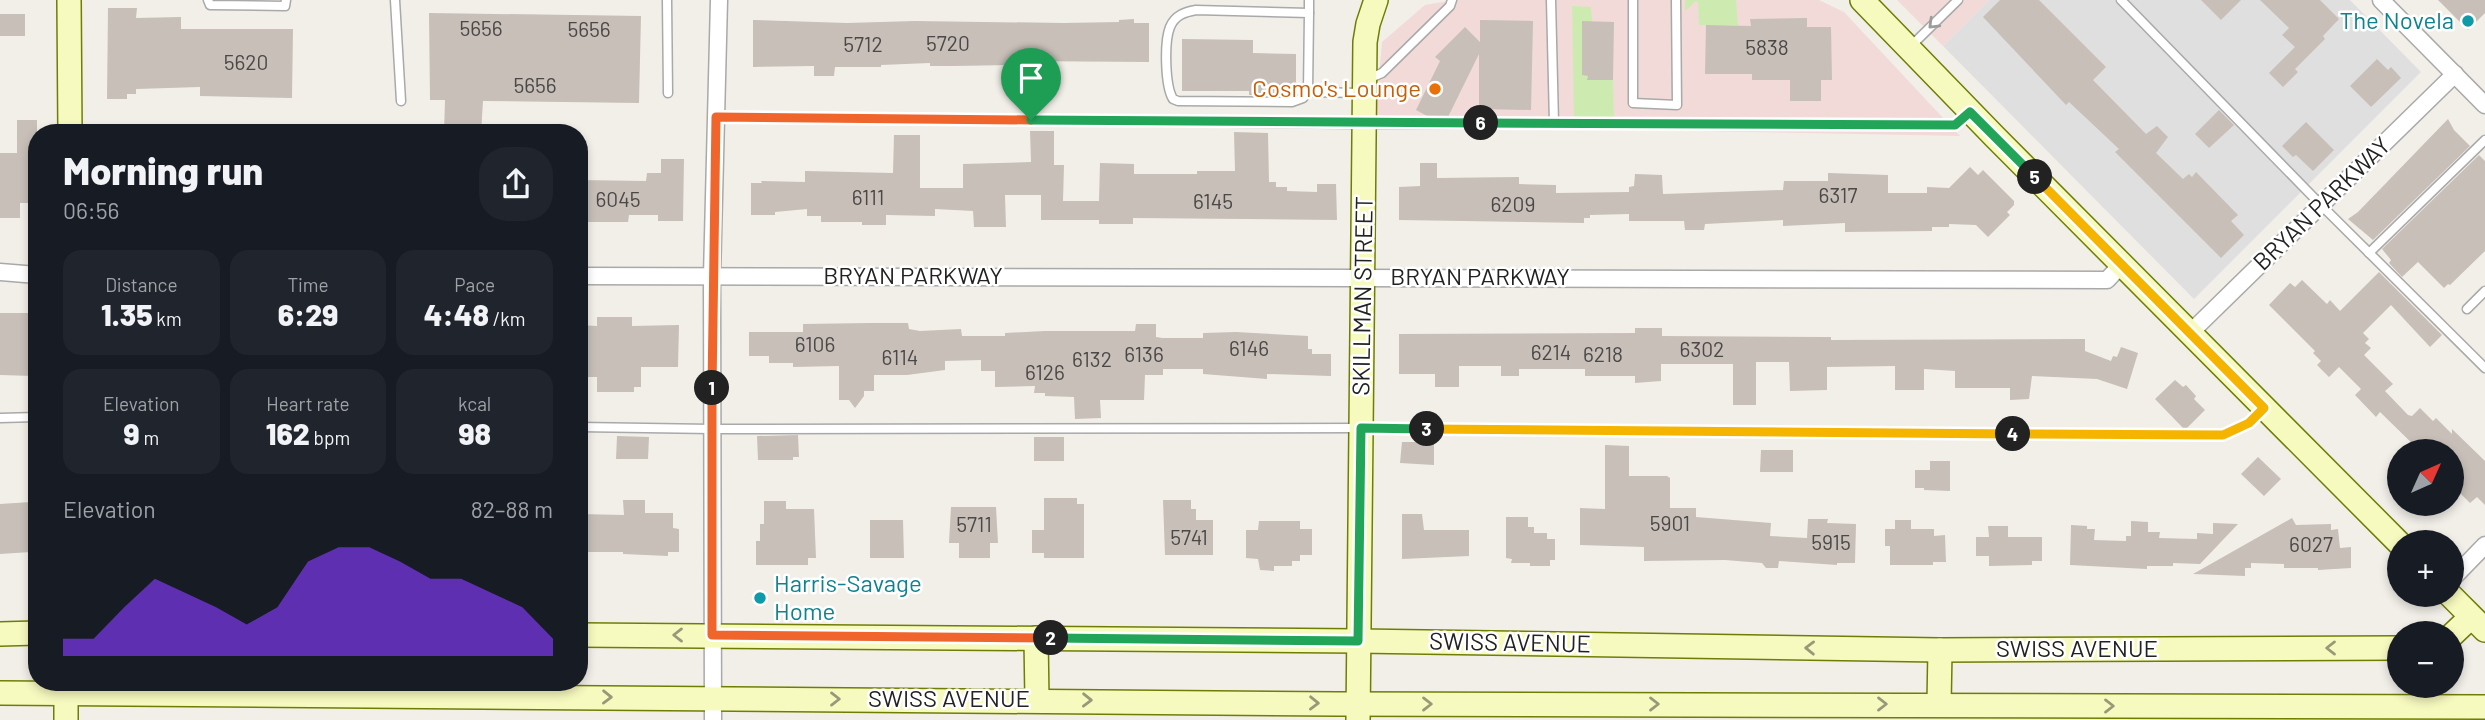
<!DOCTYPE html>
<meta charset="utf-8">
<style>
:root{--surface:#171b24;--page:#20242c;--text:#f1f3f6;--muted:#9ea1a6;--accent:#7c3aed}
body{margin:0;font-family:Barlow,sans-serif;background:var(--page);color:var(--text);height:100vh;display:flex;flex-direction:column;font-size:26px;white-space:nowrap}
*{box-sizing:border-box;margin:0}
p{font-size:23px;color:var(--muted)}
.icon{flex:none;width:38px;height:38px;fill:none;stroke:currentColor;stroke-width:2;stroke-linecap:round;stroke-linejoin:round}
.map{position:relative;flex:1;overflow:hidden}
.side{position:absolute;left:28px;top:124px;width:560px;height:567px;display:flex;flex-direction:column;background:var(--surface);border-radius:28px;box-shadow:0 4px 10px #0003}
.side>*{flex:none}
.needle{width:46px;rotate:45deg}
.fabs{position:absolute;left:2387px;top:439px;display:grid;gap:14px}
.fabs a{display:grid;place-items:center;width:77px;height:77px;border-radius:50%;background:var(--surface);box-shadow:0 4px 10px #0003;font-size:35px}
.pin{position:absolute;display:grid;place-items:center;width:60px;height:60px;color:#fff;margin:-72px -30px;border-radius:50% 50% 50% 0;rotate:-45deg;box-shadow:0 0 7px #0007}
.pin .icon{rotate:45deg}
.km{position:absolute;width:35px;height:35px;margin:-18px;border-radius:50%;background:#222;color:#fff;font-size:19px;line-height:35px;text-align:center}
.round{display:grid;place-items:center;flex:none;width:74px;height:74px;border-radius:28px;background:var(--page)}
.headline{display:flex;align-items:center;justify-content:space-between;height:119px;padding:0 35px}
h1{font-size:38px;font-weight:800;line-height:52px}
.figures{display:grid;grid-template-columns:repeat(3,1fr);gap:10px;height:119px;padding:7px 35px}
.figures div{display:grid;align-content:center;border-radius:18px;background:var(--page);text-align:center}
.figures b{font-size:30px;font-weight:800}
.figures small{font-size:19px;font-weight:400}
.figures p{font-size:19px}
.chart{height:196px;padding:14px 35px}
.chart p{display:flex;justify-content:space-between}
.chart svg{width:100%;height:126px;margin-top:7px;fill:var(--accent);opacity:.7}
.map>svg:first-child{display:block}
.residential{fill:#e0dfdf}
.commercial{fill:#f2dad9}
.grass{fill:#cdebb0}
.building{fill:#c7bfb8}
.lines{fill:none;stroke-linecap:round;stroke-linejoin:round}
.lane-casing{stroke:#a9a9a9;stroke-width:11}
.street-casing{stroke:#a9a9a9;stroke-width:19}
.secondary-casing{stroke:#707d05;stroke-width:26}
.lane{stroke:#fff;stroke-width:8}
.street{stroke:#fff;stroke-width:16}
.secondary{stroke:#f7fabf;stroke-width:23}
.oneway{stroke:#9c9c9c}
.oneway2{stroke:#979978}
.split-1-casing{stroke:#fff;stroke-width:14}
.split-2-casing{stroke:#fff;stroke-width:14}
.split-3-casing{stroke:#fff;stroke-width:14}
.split-4-casing{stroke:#fff;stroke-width:14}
.split-5-casing{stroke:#fff;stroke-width:14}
.split-6-casing{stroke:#fff;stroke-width:14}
.split-7-casing{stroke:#fff;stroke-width:14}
.split-1{stroke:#f0652b;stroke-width:9}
.split-2{stroke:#f0652b;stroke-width:9}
.split-3{stroke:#22a559;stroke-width:9}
.split-4{stroke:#f5b400;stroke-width:9}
.split-5{stroke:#f5b400;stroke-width:9}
.split-6{stroke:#22a559;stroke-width:9}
.split-7{stroke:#22a559;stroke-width:9}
.culture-dot{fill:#0f9aa8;stroke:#fff;stroke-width:2.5}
.food-dot{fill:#e8710a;stroke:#fff;stroke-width:2.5}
.labels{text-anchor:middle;stroke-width:5;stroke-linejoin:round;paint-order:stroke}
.number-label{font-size:21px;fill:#4b4948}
.culture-label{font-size:24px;fill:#0d838f;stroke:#fff;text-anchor:end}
.food-label{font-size:24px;fill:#c56008;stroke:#fff;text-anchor:end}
.street-label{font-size:24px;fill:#222;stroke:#fff}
</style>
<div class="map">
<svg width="2485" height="720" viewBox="0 0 2485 720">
<rect width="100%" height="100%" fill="#f2efe9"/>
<polygon class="residential" points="1989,0 2350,0 2421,72 2194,299 1943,46"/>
<g class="commercial">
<polygon points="1454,0 1819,0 1844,12 1960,136 1375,125 1382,42 1425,5"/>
<polygon points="1897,0 1989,0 1943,46"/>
</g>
<g class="grass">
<polygon points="1685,0 1736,0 1738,25 1699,25 1698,2 1696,1 1685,11"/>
<polygon points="1572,6 1591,7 1592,21 1585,21 1585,76 1588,76 1588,80 1613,80 1614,119 1574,118"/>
</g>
<g class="building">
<polygon points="2000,0 2039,0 2106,67 2093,80 2146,134 2157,126 2168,137 2156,153 2183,179 2189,174 2192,177 2196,172 2238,215 2231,221 2244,235 2221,258 2115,152 2119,149 2069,102 2066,105 1983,17"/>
<polygon points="2201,0 2241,0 2221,20"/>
<polygon points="2260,0 2320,0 2339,19 2323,36 2325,39 2295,69 2298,72 2283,87 2269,73 2295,47 2282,35 2289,28"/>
<polygon points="2438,0 2485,0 2485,13 2468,30"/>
<polygon points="108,8 137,8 136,18 181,17 181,29 293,29 292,98 200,96 200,87 136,89 136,94 127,94 127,99 107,99"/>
<polygon points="429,13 641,16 639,103 483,101 481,133 444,133 445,100 430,100"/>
<rect x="0" y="14" width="25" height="22"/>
<polygon points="1807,18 1807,27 1831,27 1832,80 1821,80 1821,101 1790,101 1790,80 1752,80 1752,74 1705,74 1706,25 1751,26 1750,19"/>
<polygon points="1134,19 1134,23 1149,23 1149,62 1011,61 1011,65 952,66 930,66 930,63 881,65 881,67 835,67 834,76 814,76 814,66 753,67 753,20 847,23 915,21 1064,23 1119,22 1119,20"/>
<polygon points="1480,20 1533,21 1531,110 1479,109 1479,54 1448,117 1431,118 1416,110 1440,61 1435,57 1465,27 1480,42"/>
<polygon points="1582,21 1614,22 1613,80 1587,80 1588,76 1582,75"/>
<polygon points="1182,39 1253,40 1253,53 1296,54 1296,94 1249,95 1249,91 1182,91"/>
<polygon points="2377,59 2388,70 2391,67 2401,78 2371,107 2350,86"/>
<polygon points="2219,110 2234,125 2209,148 2195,134"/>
<polygon points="2448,119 2454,130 2470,146 2373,240 2348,219 2358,212"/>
<polygon points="17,120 37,120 37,203 20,203 20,218 0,218 0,153 17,153"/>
<polygon points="2306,122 2334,150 2313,171 2296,155 2293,157 2282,146"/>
<polygon points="1030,131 1054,131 1054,165 1064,165 1063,201 1099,201 1100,163 1134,164 1134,174 1197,174 1197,171 1235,171 1234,132 1268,133 1269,182 1276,182 1276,187 1287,187 1287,191 1317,192 1317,184 1336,184 1337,220 1133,218 1133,224 1099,224 1099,220 1041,220 1041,195 1005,195 1006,227 974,227 973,211 935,209 935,216 886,215 886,225 862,225 862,222 821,222 821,216 807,216 807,209 775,212 775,215 751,215 751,183 762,183 761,181 805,182 805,171 893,173 894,135 920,135 920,188 963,188 963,164 1031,162"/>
<polygon points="2479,155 2485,161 2485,251 2450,285 2448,284 2444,288 2418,262 2402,277 2389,263 2391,260 2382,249"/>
<polygon points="661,159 684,159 683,221 658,221 658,215 629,215 628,222 579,222 579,180 646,181 647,173 661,173"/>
<polygon points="1420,163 1437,163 1437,178 1519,177 1519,184 1556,185 1556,193 1629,192 1629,187 1634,186 1635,174 1662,175 1663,194 1783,190 1784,181 1828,181 1828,173 1888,175 1888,193 1927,193 1927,187 1949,188 1970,167 1978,175 1983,170 2014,201 2014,205 2007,212 2010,215 1988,237 1976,225 1949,224 1949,227 1932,227 1932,231 1845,232 1845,223 1783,226 1783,220 1705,224 1704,230 1685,230 1684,221 1629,221 1629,214 1590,215 1590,218 1584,218 1584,223 1399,220 1399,187 1420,186"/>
<polygon points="2379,272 2442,335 2430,347 2391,305 2363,333 2369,339 2365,343 2371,348 2364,355 2393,384 2385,391 2408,415 2412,416 2420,408 2433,421 2436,418 2452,434 2452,429 2485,461 2485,505 2477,497 2470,503 2461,494 2452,503 2452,452 2421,452 2380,412 2376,417 2355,395 2361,389 2339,367 2329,377 2317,365 2321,361 2313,353 2315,351 2269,305 2290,283 2295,287 2302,280 2327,304 2330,300 2340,311"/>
<polygon points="0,313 34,313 33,376 0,375"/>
<polygon points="597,317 632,317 632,326 679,325 678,367 641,367 641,387 634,387 634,392 597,392 597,377 579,377 579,325 597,326"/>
<polygon points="870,323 908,323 909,329 920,331 961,329 962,336 1005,336 1005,333 1045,331 1135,331 1136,324 1156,324 1156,337 1163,338 1203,338 1203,333 1236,332 1308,336 1308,349 1312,349 1312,354 1331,354 1331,376 1267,374 1267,379 1203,374 1203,369 1163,369 1163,375 1145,375 1144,400 1100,400 1101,418 1075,419 1074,397 1045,396 1045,393 1034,393 1035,386 995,387 995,371 981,371 981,360 945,361 945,370 907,375 874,375 874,391 864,391 864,396 855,408 849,400 839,400 839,366 793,367 793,363 769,363 769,356 749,356 749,332 803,332 803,324"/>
<polygon points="1635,328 1662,328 1662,336 1825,337 1831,337 1831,340 2085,339 2085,351 2111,361 2113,356 2117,357 2121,347 2138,353 2127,389 2097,379 2032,376 2029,399 2010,400 2010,388 1955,388 1955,371 1924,369 1924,390 1895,390 1895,366 1827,367 1827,390 1790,391 1789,362 1756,362 1756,405 1733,405 1733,364 1661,364 1661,381 1635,383 1635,376 1585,376 1585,369 1519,369 1519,376 1501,376 1501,366 1459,366 1459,387 1435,387 1435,374 1399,374 1399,334 1635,333"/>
<polygon points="2175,380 2183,387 2186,385 2196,396 2194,399 2205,410 2187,428 2183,428 2155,399"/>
<polygon points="798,435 799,457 793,457 793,460 758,460 757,436"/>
<polygon points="617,436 649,437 648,459 616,459"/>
<rect x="1034" y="437" width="30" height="24"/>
<polygon points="1402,442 1434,442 1434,465 1400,463"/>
<polygon points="1605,445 1629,446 1629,476 1667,476 1670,478 1670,508 1696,508 1696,517 1771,523 1770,536 1807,538 1808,519 1828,519 1827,523 1856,524 1855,563 1837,563 1837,565 1779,561 1778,568 1766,568 1762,563 1725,560 1644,561 1644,547 1580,545 1580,508 1605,509"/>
<polygon points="1761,450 1793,450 1793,472 1760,472"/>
<polygon points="2258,457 2281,479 2264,496 2241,474"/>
<polygon points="1930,461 1950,461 1950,491 1924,490 1924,488 1915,488 1915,470 1930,470"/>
<polygon points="1044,498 1077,498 1077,504 1084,504 1084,558 1044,558 1044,553 1032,553 1032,530 1044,530"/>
<polygon points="623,500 645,500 645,513 673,513 673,528 679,529 679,552 668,552 668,556 623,554 623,552 579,552 579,514 624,515"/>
<polygon points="1163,500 1191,500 1191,509 1196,509 1196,520 1213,520 1213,555 1165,555"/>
<polygon points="764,501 786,501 786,509 814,509 816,558 808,558 808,565 756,565 756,541 760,541 760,524 764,524"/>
<polygon points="31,502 32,518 36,518 37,542 30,542 31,552 0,554 0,504"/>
<polygon points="951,507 996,507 998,543 990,543 990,558 959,558 959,543 949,543"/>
<polygon points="1402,514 1422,514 1424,530 1469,530 1469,556 1402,559"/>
<polygon points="1506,517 1528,517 1528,527 1534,527 1534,533 1547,533 1547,539 1555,539 1555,560 1550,560 1550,566 1530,566 1530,563 1511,563 1512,559 1506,558"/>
<polygon points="2292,518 2296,525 2331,524 2331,530 2338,529 2340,548 2351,547 2351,568 2318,570 2318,568 2284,568 2284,564 2251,563 2251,568 2245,568 2245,576 2193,574"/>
<polygon points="870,520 903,520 904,558 870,558"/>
<polygon points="1895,520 1911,520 1911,529 1934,529 1934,536 1945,535 1946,562 1933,562 1933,565 1890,565 1890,546 1885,546 1885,529 1895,529"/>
<polygon points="1259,521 1300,521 1300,529 1312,529 1312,555 1300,555 1300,561 1292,561 1292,566 1274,566 1274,571 1260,570 1258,559 1246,558 1246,530 1258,530"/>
<polygon points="2131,521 2148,522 2148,532 2160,532 2159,538 2197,539 2197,533 2213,534 2213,523 2238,524 2200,564 2173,563 2173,566 2147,566 2147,569 2070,565 2071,525 2087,526 2087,529 2095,529 2094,540 2126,541 2126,536 2131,536"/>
<polygon points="1988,526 2008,526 2008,537 2042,537 2042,561 2032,561 2032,565 1989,566 1989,556 1976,556 1976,537 1989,537"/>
</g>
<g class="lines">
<g class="lane-casing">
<g id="lane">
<polyline points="208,0 210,5 285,6 286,0"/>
<polyline points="395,0 401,101"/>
<polyline points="667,0 668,93"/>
<polyline points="1309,0 1309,13"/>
<polyline points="1551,0 1554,123"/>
<polyline points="1633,0 1633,103 1677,105 1676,0"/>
<polyline points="2121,0 2321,205 2485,368"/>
<path d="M1196 10 1309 13 1308 92 1303 98 1292 102 1178 101 1173 99C1165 86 1164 42 1170 27 1175 15 1185 12 1196 10Z"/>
<polyline points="1910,47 1958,0"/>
<polyline points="1368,79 1382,73 1450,6 1452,0"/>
<polyline points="1308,92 1361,93"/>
<polyline points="716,117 1365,124 1955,125 1968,114"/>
<polyline points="2369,253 2485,140"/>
<polyline points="2467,309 2485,291"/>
<polyline points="0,418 37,417"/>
<polyline points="579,427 712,429 1361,428 2223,435 2249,423 2262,410"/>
</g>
</g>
<g class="street-casing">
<g id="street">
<polyline points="2381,0 2485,105"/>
<polyline points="0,272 37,275"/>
<polyline points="579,276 2107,280 2122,264"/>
<polyline points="2190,333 2455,74"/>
<polyline points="2452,579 2485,545"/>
<polyline points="713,720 712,276 719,0"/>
</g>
</g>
<g class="secondary-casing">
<g id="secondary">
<polyline points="69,0 70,133"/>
<polyline points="1862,0 1995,137 2399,543"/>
<polyline points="2450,595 2485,630"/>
<polyline points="0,634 37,633"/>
<polyline points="579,635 1358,641 1940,650 2399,648"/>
<polyline points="2452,635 2471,617"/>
<polyline points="1036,638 1037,700"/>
<polyline points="0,693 1337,704 2485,707"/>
<polyline points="1939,704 1940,650"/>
<polyline points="66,720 66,682"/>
<polyline points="1358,720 1365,42 1368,24 1376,0"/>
</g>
</g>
<use href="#lane" class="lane"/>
<use href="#street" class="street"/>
<use href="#secondary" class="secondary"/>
</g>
<defs><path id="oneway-chevron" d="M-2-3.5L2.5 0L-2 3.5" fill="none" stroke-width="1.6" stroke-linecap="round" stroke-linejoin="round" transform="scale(1.75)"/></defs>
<use class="oneway" href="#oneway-chevron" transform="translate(1933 24) rotate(136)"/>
<g class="oneway2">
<use href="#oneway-chevron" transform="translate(678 635) rotate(-180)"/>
<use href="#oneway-chevron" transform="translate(1810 648) rotate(-179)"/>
<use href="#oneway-chevron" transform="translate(2331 648) rotate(180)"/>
<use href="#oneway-chevron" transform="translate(607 697) rotate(1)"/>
<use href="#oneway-chevron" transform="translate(835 699)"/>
<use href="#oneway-chevron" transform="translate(1087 700) rotate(1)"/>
<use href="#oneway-chevron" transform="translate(1314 703) rotate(1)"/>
<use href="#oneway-chevron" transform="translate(1427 704)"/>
<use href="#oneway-chevron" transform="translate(1654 704)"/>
<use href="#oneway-chevron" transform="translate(1882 704)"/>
<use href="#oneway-chevron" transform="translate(2109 706)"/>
</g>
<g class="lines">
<g class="split-1-casing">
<polyline id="split-1" points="712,388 716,117 1031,120"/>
</g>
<g class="split-2-casing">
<polyline id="split-2" points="712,388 712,635 1051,638"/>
</g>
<g class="split-3-casing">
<polyline id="split-3" points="1051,638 1358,641 1361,428 1427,429"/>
</g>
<g class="split-4-casing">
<polyline id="split-4" points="1427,429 2013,434"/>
</g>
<g class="split-5-casing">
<polyline id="split-5" points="2013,434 2223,435 2249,423 2264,408 2035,177"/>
</g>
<g class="split-6-casing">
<polyline id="split-6" points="1481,123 1955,125 1970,112 2035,177"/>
</g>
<g class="split-7-casing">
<polyline id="split-7" points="1031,120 1481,123"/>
</g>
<use href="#split-1" class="split-1"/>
<use href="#split-2" class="split-2"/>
<use href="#split-3" class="split-3"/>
<use href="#split-4" class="split-4"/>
<use href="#split-5" class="split-5"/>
<use href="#split-6" class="split-6"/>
<use href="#split-7" class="split-7"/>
</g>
<g class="culture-dot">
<circle cx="2468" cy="21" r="7"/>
<circle cx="760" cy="598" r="7"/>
</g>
<circle class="food-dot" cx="1435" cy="89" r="7"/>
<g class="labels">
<g class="number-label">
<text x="481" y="36">5656</text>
<text x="589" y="37">5656</text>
<text x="948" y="51">5720</text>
<text x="863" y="52">5712</text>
<text x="1767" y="55">5838</text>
<text x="246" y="70">5620</text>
<text x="535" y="93">5656</text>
<text x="1838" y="203">6317</text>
<text x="868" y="205">6111</text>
<text x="618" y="207">6045</text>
<text x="1213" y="209">6145</text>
<text x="1513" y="212">6209</text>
<text x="815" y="352">6106</text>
<text x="1249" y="356">6146</text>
<text x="1702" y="357">6302</text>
<text x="1551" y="360">6214</text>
<text x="1144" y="362">6136</text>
<text x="1603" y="362">6218</text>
<text x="900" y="365">6114</text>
<text x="1092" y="367">6132</text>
<text x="1045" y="380">6126</text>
<text x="1670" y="531">5901</text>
<text x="974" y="532">5711</text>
<text x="1189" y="545">5741</text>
<text x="1831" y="550">5915</text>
<text x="2311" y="552">6027</text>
</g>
<g class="culture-label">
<text x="2454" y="29">The Novela</text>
<text x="774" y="592" text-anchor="start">Harris-Savage<tspan x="774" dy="28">Home</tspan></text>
</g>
<g class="food-label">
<text x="1421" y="97">Cosmo's Lounge</text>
</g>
<g class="street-label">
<text transform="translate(2322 204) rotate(-44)" y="8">BRYAN PARKWAY</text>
<text x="913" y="284">BRYAN PARKWAY</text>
<text x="1480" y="285">BRYAN PARKWAY</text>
<text transform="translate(1363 296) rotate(-89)" y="8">SKILLMAN STREET</text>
<text transform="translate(1510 643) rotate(1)" y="8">SWISS AVENUE</text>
<text x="2077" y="657">SWISS AVENUE</text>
<text x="949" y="707">SWISS AVENUE</text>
</g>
</g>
</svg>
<div class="fabs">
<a><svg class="needle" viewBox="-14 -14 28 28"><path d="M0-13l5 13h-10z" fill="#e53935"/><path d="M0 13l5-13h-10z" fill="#9ea1a6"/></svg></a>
<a>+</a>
<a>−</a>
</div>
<div class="pin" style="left:1031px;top:120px;background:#1e9e55"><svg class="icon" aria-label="arrive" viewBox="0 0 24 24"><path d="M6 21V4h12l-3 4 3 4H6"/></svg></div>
<b class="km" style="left:712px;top:388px">1</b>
<b class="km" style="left:1051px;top:638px">2</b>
<b class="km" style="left:1427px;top:429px">3</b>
<b class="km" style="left:2013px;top:434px">4</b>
<b class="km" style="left:2035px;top:177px">5</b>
<b class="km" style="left:1481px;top:123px">6</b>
<section class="side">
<div class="headline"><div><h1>Morning run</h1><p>06:56</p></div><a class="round"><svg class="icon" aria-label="share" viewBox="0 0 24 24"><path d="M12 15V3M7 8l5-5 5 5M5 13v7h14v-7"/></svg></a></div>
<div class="figures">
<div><p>Distance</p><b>1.35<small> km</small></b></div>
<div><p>Time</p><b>6:29</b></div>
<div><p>Pace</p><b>4:48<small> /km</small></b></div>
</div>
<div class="figures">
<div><p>Elevation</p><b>9<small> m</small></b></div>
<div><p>Heart rate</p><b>162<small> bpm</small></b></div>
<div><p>kcal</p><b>98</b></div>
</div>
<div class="chart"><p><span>Elevation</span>82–88 m</p>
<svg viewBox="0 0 160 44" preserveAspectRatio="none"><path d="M0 44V38L10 38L20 27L30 17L40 22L50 27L60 33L70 27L80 11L90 6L100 6L110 11L120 17L130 17L140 22L150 27L160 38V44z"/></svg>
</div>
</section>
</div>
